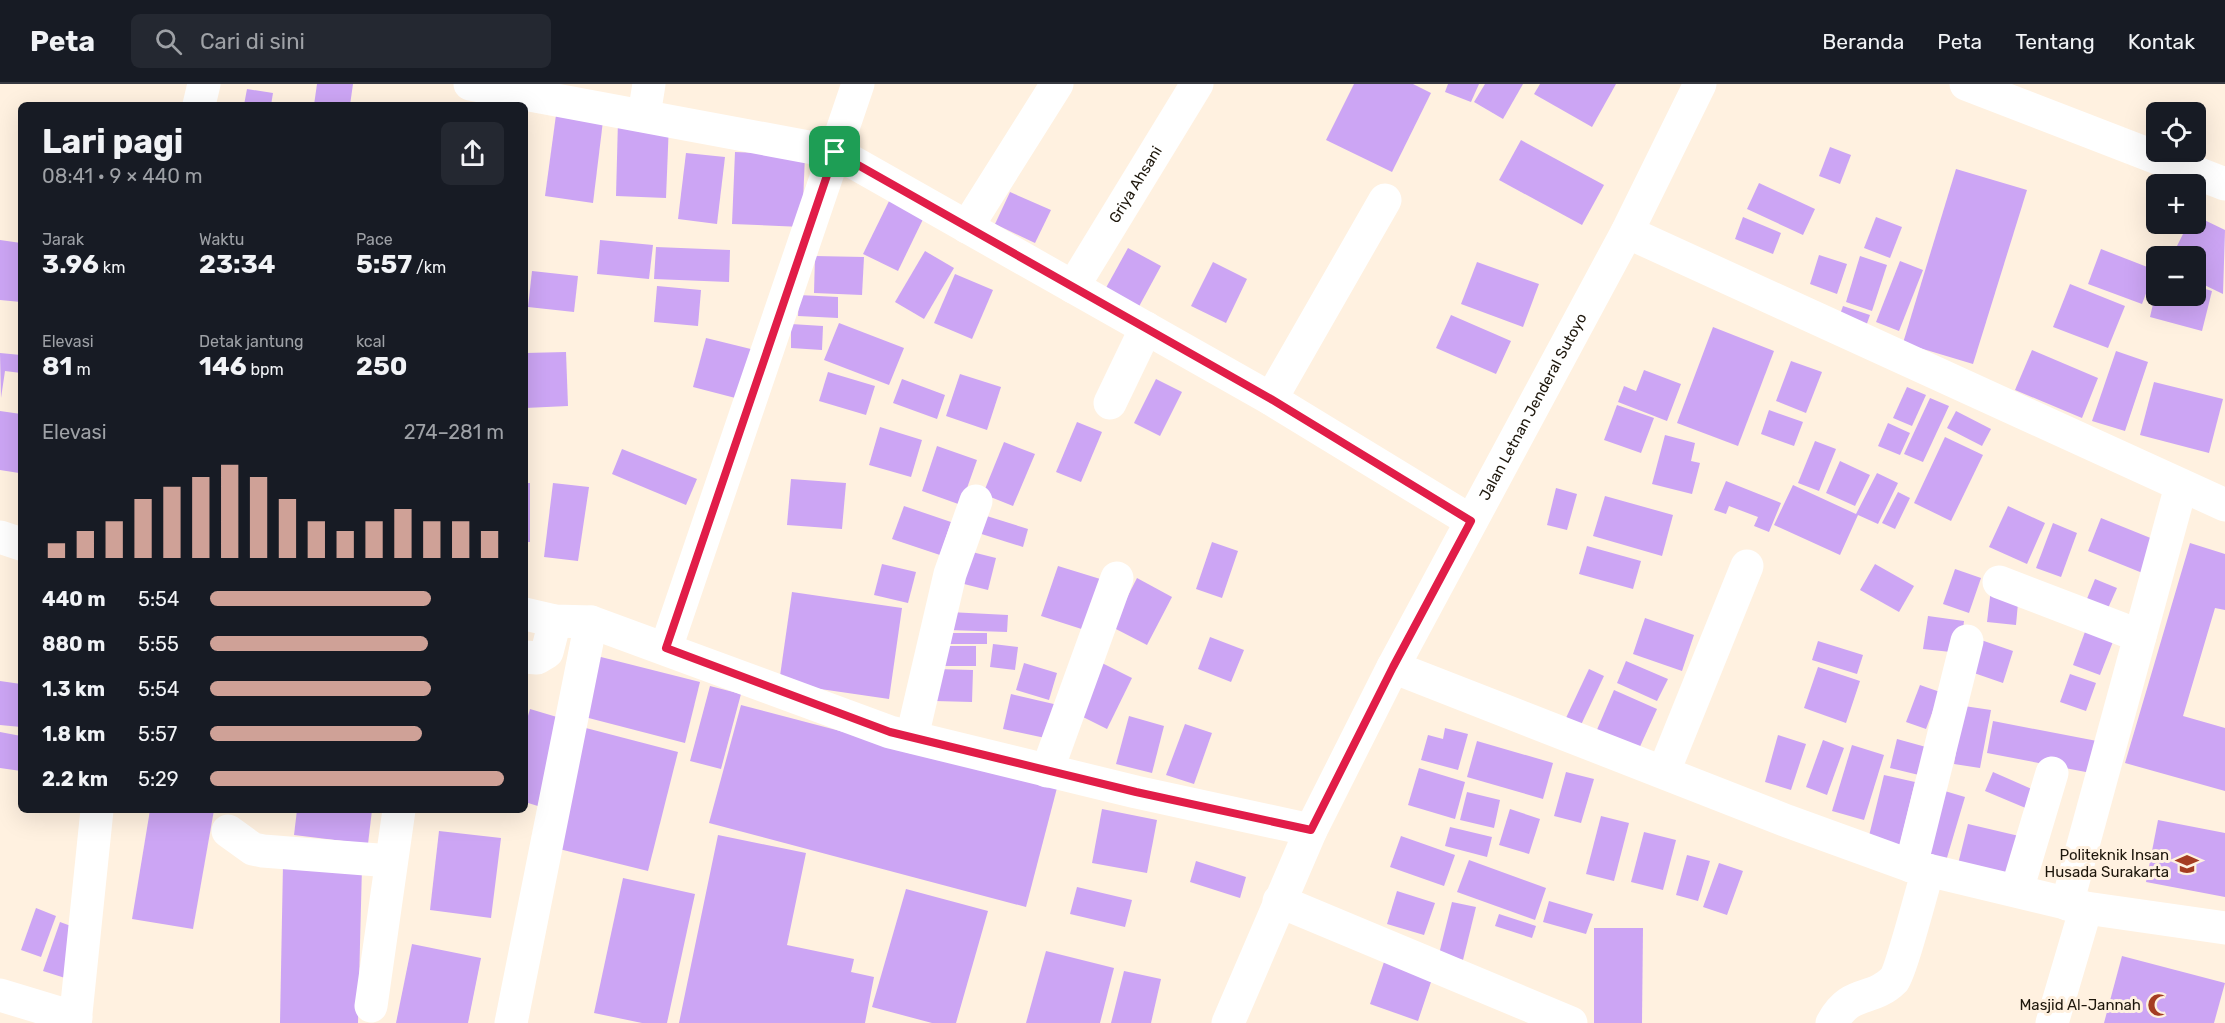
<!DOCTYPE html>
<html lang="id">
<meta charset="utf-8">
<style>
:root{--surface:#171b24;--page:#242831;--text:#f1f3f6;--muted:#9ea1a6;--line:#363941;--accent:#cfa197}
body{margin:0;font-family:Rubik,sans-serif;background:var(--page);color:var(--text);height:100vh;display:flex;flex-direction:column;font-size:22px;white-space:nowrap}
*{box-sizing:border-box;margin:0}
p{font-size:20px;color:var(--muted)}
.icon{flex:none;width:33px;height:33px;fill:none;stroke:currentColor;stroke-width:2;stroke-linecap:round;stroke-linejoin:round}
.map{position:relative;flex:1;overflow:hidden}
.sheet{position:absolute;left:18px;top:18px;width:510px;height:711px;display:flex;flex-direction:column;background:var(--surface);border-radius:9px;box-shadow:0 6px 24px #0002}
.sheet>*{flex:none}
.buttons{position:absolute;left:2146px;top:18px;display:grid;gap:12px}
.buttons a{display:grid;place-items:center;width:60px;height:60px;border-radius:9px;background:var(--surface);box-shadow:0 6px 24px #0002;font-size:30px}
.pin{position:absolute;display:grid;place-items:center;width:51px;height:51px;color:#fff;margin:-26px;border-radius:12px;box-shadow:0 3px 9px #0006}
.round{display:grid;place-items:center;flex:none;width:63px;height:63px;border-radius:9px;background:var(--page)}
.summary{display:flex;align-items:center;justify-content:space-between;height:102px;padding:0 24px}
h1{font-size:33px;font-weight:700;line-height:45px}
.stats{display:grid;grid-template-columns:repeat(3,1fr);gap:9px;height:102px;padding:6px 24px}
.stats div{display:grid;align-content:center}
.stats b{font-size:26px;font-weight:700}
.stats small{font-size:16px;font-weight:400}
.stats p{font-size:16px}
.chart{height:168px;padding:12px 24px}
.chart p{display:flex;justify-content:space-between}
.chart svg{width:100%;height:108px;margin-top:6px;stroke:var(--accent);stroke-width:6}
ul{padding:0 24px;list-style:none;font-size:20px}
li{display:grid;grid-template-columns:96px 72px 1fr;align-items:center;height:45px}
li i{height:15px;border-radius:8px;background:var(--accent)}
header{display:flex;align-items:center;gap:36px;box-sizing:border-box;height:84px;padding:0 30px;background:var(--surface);border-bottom:2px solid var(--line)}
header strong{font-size:28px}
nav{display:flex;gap:33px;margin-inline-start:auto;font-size:21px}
.search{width:420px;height:54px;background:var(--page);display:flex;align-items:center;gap:15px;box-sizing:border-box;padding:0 21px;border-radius:9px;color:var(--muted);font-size:22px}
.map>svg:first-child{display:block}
.building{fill:#cca5f4}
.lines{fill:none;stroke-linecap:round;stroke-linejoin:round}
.minor{stroke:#fff;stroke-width:33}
.major{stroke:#fff;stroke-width:33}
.highway{stroke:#fff;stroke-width:33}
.route-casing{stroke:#fff;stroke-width:12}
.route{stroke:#e11d48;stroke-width:8}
.labels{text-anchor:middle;stroke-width:6;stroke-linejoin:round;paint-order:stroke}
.street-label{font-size:15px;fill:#1d160b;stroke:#fff1e0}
.poi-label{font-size:15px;fill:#1d160b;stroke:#fff1e0;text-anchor:end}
</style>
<header>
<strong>Peta</strong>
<div class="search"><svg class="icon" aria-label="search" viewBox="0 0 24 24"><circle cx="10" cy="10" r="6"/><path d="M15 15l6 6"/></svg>Cari di sini</div>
<nav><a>Beranda</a><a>Peta</a><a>Tentang</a><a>Kontak</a></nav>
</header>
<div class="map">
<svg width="2225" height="939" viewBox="0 0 2225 939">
<rect width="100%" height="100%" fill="#fff1e0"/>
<g class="building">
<polygon points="317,0 353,0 350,21 314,21"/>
<polygon points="1354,0 1413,0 1431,9 1392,88 1326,56"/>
<polygon points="1448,0 1479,0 1471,18 1445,8"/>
<polygon points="1485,0 1523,0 1503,35 1474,18"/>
<polygon points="1540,0 1616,0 1592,43 1534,10"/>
<polygon points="247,5 273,9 271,21 244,21"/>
<polygon points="556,31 603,37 593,119 545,112"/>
<polygon points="618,36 669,39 666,114 616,112"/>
<polygon points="1521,56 1604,101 1582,141 1499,96"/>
<polygon points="1830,63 1851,71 1840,100 1819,92"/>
<polygon points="735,68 805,71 802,143 732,140"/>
<polygon points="686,69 725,73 717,140 678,135"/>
<polygon points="1956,85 2027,106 1973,280 1903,259"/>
<polygon points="1759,99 1815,125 1803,151 1747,125"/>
<polygon points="1010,108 1051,126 1035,159 995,140"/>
<polygon points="892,111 927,127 898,187 863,170"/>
<polygon points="2196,132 2225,146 2223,210 2196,197 2196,172 2172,172 2188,140 2196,140"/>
<polygon points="1743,133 1781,149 1773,170 1735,155"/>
<polygon points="1876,133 1902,143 1890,174 1864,164"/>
<polygon points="0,156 21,159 21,218 0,216"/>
<polygon points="600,156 653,161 649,195 597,190"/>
<polygon points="656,163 730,166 729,198 654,195"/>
<polygon points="1128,164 1161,182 1136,228 1102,211"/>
<polygon points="2101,165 2155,186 2142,220 2088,200"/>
<polygon points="925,167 954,184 924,235 895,218"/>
<polygon points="1819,171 1847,180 1837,210 1810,200"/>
<polygon points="815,172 864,173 862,211 814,209"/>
<polygon points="1860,172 1887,181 1872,227 1846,218"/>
<polygon points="1900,177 1923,186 1899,247 1876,238"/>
<polygon points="1213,178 1247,195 1226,239 1191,222"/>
<polygon points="1477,178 1539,200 1523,243 1461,220"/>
<polygon points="532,187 578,192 574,228 528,223"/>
<polygon points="955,190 993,206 972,255 934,239"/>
<polygon points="2070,200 2125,222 2108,264 2053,243"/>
<polygon points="657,202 701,206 698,242 654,238"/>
<polygon points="2196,202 2212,207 2202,247 2150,233 2156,207 2157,212 2196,212"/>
<polygon points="799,211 838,213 838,234 798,232"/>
<polygon points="1843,222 1870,231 1864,248 1837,239"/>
<polygon points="1451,231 1511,257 1496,290 1436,264"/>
<polygon points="839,239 904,264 889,301 824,276"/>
<polygon points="791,240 823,242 822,266 791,264"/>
<polygon points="1713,243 1774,267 1738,362 1677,339"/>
<polygon points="706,254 759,267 747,317 693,303"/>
<polygon points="2032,266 2098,294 2082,334 2015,306"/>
<polygon points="2116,267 2148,278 2125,347 2092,337"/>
<polygon points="566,268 568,322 525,324 525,269"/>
<polygon points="0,269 21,271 21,289 5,287 1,314"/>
<polygon points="1791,277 1822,288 1806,329 1776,317"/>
<polygon points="1644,286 1681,300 1667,337 1618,318 1624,302 1636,307"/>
<polygon points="828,288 875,302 866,331 819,317"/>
<polygon points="960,290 1001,303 987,346 946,332"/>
<polygon points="902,295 945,311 937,335 893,319"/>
<polygon points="1156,295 1182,308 1160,352 1134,339"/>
<polygon points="2154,298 2223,315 2209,369 2140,351"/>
<polygon points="1907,303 1926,311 1912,342 1893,334"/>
<polygon points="1930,314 1949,322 1923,378 1904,370"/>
<polygon points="1617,321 1654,334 1641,369 1604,356"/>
<polygon points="1769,326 1803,338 1794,362 1761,350"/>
<polygon points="0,327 21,330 19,389 0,386"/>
<polygon points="1956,327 1991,345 1982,362 1947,344"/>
<polygon points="1077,338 1102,348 1081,398 1056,388"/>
<polygon points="1888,339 1910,349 1900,371 1878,362"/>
<polygon points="880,343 922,356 911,393 869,381"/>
<polygon points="1665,351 1695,359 1691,377 1700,379 1692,410 1652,400"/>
<polygon points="1945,353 1983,371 1951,437 1914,419"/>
<polygon points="1815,357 1836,365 1819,407 1798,399"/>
<polygon points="1004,358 1035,370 1013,422 983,410"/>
<polygon points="937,362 977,376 961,421 922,407"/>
<polygon points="622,365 697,395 686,421 612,390"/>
<polygon points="1840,377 1870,391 1855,422 1826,409"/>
<polygon points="1877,389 1898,399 1878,440 1858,431 1840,471 1774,441 1793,401 1856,430"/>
<polygon points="791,395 846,399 842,445 787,441"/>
<polygon points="1726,397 1781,419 1769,448 1754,442 1758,433 1729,422 1726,430 1714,426"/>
<rect x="525" y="399" width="5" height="59"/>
<polygon points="553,399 589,403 578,477 544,473"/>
<polygon points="1556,404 1577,410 1567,446 1547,441"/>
<polygon points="1898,408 1910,414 1895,445 1882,439"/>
<polygon points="1605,412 1673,431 1662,472 1593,452"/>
<polygon points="904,422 951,438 940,471 892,455"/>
<polygon points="2008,422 2045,439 2027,480 1989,463"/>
<polygon points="977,429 1028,445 1023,463 972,447"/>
<polygon points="2101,434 2158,457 2145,490 2088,467"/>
<polygon points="2053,439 2077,449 2061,493 2036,484"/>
<polygon points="1212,458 1238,467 1222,514 1196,505"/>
<polygon points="2190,459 2225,470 2225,526 2215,524 2183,632 2225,644 2225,707 2125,679"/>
<polygon points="1587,462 1641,477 1633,505 1579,490"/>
<polygon points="964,466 996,474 988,506 956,498"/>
<polygon points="882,480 916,488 908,519 874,511"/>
<polygon points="1875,480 1914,502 1899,528 1860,506"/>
<polygon points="1058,482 1110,498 1094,549 1041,532"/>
<polygon points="1955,485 1981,494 1969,529 1943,520"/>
<polygon points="1137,494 1172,513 1147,561 1112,543"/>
<polygon points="2095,495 2117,504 2105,531 2084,522"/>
<polygon points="1991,505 2019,508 2016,541 1987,538"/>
<polygon points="792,508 902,524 889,615 779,599"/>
<polygon points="949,528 1008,531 1007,548 948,546"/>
<polygon points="1928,532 1964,537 1960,569 1923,565"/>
<polygon points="1645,534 1694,551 1682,587 1633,570"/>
<polygon points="2086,545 2114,555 2100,591 2073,581"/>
<rect x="944" y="549" width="43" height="11"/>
<polygon points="1210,553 1244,566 1231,598 1198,585"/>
<polygon points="1981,556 2013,567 2003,599 1971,588"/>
<polygon points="1818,557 1863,571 1857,590 1812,576"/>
<polygon points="993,560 1018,563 1015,586 990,583"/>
<rect x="941" y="562" width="35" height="20"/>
<polygon points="593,571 700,598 685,659 577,631"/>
<polygon points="1098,577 1132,594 1107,645 1073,628"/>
<polygon points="1626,577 1668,595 1657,617 1617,599"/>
<polygon points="1024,579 1057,589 1049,616 1016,606"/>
<polygon points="1818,583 1860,597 1846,639 1804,624"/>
<polygon points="936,585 973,586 972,618 935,617"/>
<polygon points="1589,585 1604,592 1580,643 1565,636"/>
<polygon points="2070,590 2096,599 2086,627 2060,618"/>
<polygon points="0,597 21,600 21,643 0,641"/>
<polygon points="1920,601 1940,608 1926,645 1906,638"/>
<polygon points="710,602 741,610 721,685 690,677"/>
<polygon points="1614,606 1657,625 1638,667 1596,648"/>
<polygon points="1011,610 1058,621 1050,655 1003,645"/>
<polygon points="741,621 1057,704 1026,823 709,739"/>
<polygon points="1964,622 1991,626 1980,684 1954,680"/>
<polygon points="530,625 567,636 541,723 525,718 525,642"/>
<polygon points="1129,632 1164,642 1152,689 1116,680"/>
<polygon points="1993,637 2097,657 2091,689 1987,669"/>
<polygon points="1185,640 1212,649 1194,700 1166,691"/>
<polygon points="582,643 678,668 648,787 551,763"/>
<polygon points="1445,644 1468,650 1458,686 1421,676 1428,651 1443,655"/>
<polygon points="0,648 21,652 21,687 0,684"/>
<polygon points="1778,651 1806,660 1791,706 1765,698"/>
<polygon points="1897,655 1926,663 1919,691 1890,684"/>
<polygon points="1823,656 1844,664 1827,711 1806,703"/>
<polygon points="1477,657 1553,679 1543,715 1467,693"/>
<polygon points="1852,661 1884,671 1864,736 1832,727"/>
<polygon points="1419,684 1465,698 1455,735 1408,721"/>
<polygon points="1566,688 1594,695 1581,739 1554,732"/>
<polygon points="1993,688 2036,707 2028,725 1985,707"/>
<polygon points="1884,691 1915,698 1898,768 1867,760"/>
<polygon points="1938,705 1965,713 1946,777 1920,769"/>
<polygon points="1467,708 1500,716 1494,744 1460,736"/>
<polygon points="1102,725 1157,736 1147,789 1092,779"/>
<polygon points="1510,725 1540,735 1529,770 1499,761"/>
<polygon points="150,726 214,726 193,845 132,835"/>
<polygon points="297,726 372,726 368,760 294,751"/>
<polygon points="1601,732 1629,739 1614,797 1586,790"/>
<polygon points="2158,736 2225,749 2225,813 2146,798"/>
<polygon points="1968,740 2019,752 2008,793 1958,780"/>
<polygon points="1450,743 1492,753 1487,773 1445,762"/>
<polygon points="439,747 501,754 491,834 430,826"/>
<polygon points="1644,748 1676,756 1663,806 1631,798"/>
<polygon points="718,751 806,769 787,861 854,875 851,888 874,893 865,939 679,939"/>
<polygon points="1401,752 1455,771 1444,802 1390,783"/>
<polygon points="1687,771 1710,777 1698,817 1676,811"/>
<polygon points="1469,776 1546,804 1535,836 1457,808"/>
<polygon points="1196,777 1246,793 1240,814 1190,798"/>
<polygon points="1719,779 1743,787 1727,831 1703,823"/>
<polygon points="283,780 362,782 358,939 280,939"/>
<polygon points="623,794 695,810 667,939 642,939 594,929"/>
<polygon points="1077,803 1132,816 1125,843 1070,830"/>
<polygon points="906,805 988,827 956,939 932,939 872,923"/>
<polygon points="1397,807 1435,819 1424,851 1387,840"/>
<polygon points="1549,817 1593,830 1586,850 1543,838"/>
<polygon points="1452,818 1476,823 1463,876 1439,870"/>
<polygon points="36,824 56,832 41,873 21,866"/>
<polygon points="1499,830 1536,842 1532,854 1495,842"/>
<polygon points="60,838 82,846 65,894 43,887"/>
<polygon points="1594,844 1643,844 1642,939 1594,939"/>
<polygon points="412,860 481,874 468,939 396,939"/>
<polygon points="1046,867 1114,884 1100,939 1026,939"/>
<polygon points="2122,872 2225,899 2214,939 2104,939"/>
<polygon points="1385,875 1433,892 1418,937 1370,920"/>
<polygon points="1124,887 1161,895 1151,939 1111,939"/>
</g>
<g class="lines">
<g class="minor">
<polyline points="470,0 835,68 1271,315 1471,437"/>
<polyline points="199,21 204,0"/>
<polyline points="644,31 649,0"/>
<polyline points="967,143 1057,0"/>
<polyline points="1627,148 2225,421"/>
<path id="s1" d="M1073 203 1197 0"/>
<polyline points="1271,315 1385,116"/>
<polyline points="1110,319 1146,244"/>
<polyline points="0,453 21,460"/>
<polyline points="1999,498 2140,552"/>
<polyline points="525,530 555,537 591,538 890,648 1136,708 1311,746"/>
<polyline points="666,564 858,0"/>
<polyline points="525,573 537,574 547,568 555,537"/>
<polyline points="1393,583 1787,737 1911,782 2086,824 2225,844"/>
<polyline points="912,653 950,490 976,417"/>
<polyline points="1047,687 1117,494"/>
<polyline points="1664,687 1747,482"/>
<polyline points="228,747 253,765 263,767 391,777"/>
<polyline points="1911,782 1967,557"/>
<polyline points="2017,806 2052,689"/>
<polyline points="1279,817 1571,939"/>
<polyline points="2067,820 2181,402"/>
<polyline points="0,911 76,934"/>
<polyline points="371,922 399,726"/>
<polyline points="75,939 97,726"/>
<polyline points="511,939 591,538"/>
<path d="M1832 939C1851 904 1871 919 1894 896 1901 887 1923 803 1928 786"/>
<polyline points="2052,939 2086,824"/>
</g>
<path class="major" id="s2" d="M1228 939 1311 746 1393 583 1627 148 1700 0"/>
<polyline class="highway" points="1966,0 2225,100"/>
</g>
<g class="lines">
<g class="route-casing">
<polygon id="route" points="835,68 1271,315 1471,437 1393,583 1311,746 1136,708 890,648 666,564"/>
</g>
<use href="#route" class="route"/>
</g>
<defs>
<g id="university-bare" transform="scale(1.8)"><path d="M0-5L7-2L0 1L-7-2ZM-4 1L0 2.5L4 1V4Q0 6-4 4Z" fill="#a53c22" stroke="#fff1e0" stroke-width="2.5" paint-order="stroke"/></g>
<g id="mosque-bare" transform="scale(1.8)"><path d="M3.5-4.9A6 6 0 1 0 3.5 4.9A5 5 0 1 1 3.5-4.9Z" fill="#a53c22" stroke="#fff1e0" stroke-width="2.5" paint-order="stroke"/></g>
</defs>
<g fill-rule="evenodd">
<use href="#university-bare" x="2187" y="780"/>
<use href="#mosque-bare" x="2159" y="921"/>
</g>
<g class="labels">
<g class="street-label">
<text dy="5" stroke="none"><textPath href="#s1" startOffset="120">Griya Ahsani</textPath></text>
<text dy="5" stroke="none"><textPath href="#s2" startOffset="688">Jalan Letnan Jenderal Sutoyo</textPath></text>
</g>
<g class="poi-label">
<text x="2169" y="776">Politeknik Insan<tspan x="2169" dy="17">Husada Surakarta</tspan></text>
<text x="2141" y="926">Masjid Al-Jannah</text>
</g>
</g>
</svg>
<div class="buttons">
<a><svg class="icon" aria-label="locate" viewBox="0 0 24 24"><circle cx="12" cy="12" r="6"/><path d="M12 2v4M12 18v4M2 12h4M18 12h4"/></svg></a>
<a>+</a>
<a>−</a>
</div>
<div class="pin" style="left:835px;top:68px;background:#1e9e55"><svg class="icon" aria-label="arrive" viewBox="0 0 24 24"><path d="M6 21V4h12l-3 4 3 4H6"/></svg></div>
<section class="sheet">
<div class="summary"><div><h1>Lari pagi</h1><p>08:41 · 9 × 440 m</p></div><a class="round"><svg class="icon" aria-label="share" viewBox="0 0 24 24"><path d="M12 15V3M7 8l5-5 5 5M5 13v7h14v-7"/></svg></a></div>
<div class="stats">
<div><p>Jarak</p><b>3.96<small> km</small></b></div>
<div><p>Waktu</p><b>23:34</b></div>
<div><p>Pace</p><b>5:57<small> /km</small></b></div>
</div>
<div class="stats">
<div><p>Elevasi</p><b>81<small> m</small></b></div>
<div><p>Detak jantung</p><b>146<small> bpm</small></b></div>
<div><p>kcal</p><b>250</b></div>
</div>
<div class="chart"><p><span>Elevasi</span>274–281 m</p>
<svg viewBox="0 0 160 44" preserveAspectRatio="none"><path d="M5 44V38M15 44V33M25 44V29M35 44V20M45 44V15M55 44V11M65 44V6M75 44V11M85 44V20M95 44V29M105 44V33M115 44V29M125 44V24M135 44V29M145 44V29M155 44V33"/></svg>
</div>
<ul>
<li><b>440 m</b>5:54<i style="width:75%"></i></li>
<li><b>880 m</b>5:55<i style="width:74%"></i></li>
<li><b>1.3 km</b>5:54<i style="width:75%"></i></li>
<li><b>1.8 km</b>5:57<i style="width:72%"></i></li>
<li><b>2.2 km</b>5:29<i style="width:100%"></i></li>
</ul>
</section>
</div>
